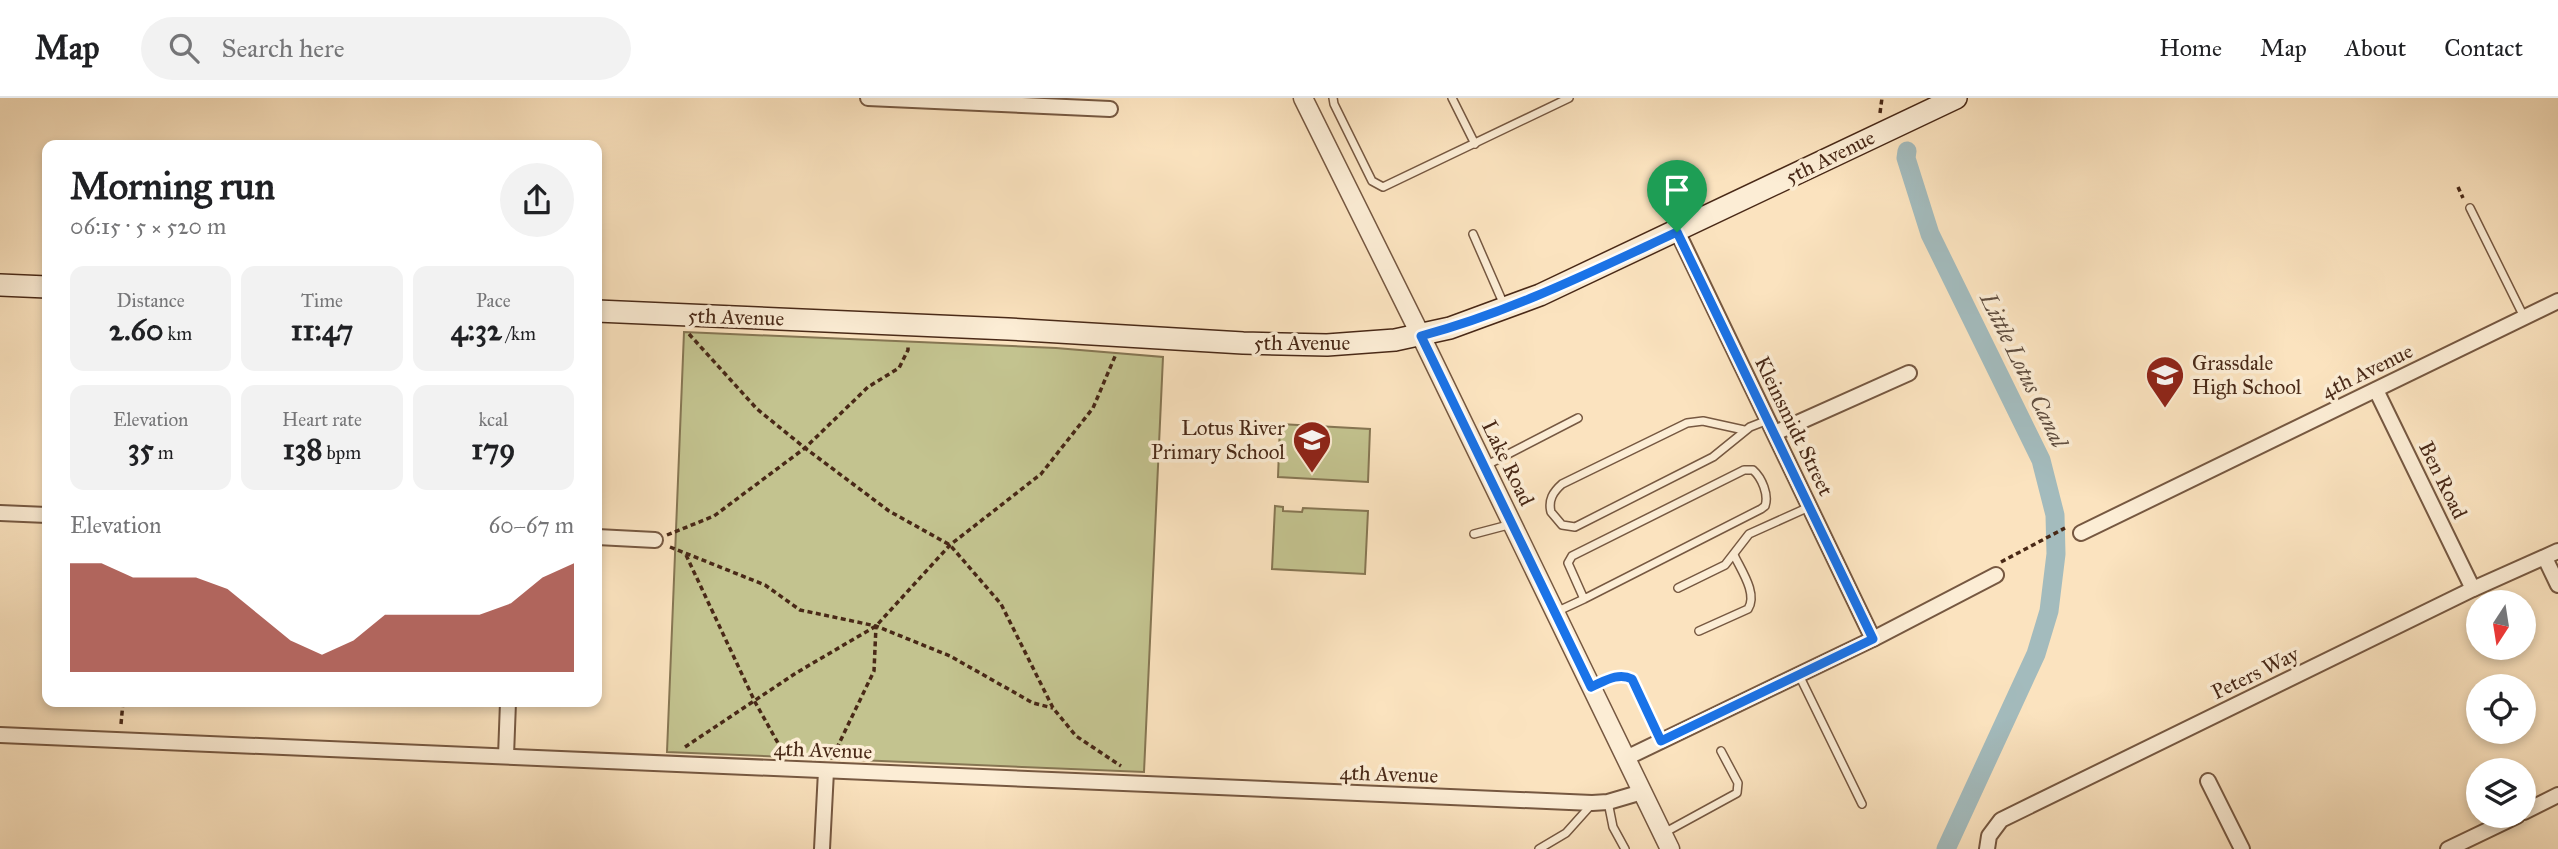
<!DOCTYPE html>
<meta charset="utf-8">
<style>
:root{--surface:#fff;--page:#f2f2f2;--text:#202124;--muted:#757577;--line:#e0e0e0;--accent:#8f2418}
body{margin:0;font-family:"IM FELL Great Primer",serif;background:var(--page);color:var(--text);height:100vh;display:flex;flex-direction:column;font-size:26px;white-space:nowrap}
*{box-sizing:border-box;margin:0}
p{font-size:23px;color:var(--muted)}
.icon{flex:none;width:38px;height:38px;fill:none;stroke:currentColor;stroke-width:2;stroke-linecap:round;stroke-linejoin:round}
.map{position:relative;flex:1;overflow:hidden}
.panel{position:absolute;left:42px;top:42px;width:560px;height:567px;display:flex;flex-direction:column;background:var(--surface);border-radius:14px;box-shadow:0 4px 10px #0003}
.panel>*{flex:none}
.needle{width:46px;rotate:192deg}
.buttons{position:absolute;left:2466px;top:492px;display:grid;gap:14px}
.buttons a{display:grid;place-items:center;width:70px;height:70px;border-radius:50%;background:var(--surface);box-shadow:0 4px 10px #0003;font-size:35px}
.pin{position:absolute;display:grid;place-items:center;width:60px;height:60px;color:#fff;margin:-72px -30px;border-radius:50% 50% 50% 0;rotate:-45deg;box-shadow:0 0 7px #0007}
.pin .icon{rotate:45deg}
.round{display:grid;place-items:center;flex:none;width:74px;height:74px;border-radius:37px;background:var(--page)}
.headline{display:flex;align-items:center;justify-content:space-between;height:119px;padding:0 28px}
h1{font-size:38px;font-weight:800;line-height:52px}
.metrics{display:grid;grid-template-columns:repeat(3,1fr);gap:10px;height:119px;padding:7px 28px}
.metrics div{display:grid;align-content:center;border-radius:14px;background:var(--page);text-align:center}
.metrics b{font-size:30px;font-weight:800}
.metrics small{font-size:19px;font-weight:400}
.metrics p{font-size:19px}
.chart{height:196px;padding:14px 28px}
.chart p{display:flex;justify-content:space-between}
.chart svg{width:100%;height:126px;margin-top:7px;fill:var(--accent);opacity:.7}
header{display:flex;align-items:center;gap:42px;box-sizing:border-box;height:98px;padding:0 35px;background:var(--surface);border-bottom:2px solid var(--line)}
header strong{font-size:33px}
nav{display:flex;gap:38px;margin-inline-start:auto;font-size:24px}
.search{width:490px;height:63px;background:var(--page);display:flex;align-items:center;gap:18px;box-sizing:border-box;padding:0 24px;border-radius:38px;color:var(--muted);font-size:26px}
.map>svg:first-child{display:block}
.green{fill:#c3c38f;stroke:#867653;stroke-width:2}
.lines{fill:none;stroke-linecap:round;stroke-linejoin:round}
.canal{stroke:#a3bbbd;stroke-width:19}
.service-casing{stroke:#765841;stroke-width:10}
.minor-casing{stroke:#765841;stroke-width:18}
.tertiary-casing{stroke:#765841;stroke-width:21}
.secondary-casing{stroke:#492917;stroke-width:24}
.path{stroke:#492917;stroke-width:3.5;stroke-dasharray:5 3.5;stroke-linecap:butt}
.service{stroke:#fcedd5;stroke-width:7}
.minor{stroke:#fcedd5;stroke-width:14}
.tertiary{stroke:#fcedd5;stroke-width:18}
.secondary{stroke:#fcedd5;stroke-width:21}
.route-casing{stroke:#fff;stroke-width:14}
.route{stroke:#1a73e8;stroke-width:9}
.labels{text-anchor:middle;stroke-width:7;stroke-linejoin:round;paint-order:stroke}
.street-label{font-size:21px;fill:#492917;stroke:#fcedd5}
.poi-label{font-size:21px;fill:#492917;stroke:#fcedd5;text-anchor:start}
.water-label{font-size:23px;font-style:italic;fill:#604e40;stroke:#fcedd5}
</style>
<header>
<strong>Map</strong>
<div class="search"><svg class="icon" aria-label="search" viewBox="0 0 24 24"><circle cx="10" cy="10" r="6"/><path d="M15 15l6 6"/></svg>Search here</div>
<nav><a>Home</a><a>Map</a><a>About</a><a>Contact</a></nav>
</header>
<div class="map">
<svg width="2558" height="751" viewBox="0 0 2558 751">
<rect width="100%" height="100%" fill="#fbe3bf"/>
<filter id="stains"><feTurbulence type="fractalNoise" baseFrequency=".00286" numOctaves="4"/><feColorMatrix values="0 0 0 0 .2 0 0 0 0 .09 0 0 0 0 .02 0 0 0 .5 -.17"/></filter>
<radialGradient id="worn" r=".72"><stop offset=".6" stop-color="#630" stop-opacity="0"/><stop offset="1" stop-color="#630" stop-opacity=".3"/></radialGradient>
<g class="green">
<polygon points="684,234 1056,250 1163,259 1144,674 667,654"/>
<polygon points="1280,326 1370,331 1368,384 1278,379"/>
<polygon points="1275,408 1283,409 1283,413 1302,414 1303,410 1368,413 1365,476 1272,471"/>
</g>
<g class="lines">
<polyline class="canal" points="1907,53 1906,60 1930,136 2041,362 2055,417 2056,456 2049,513 2036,556 1946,751"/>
<g class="service-casing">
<g id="service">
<polyline points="1333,0 1334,6 1372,83 1383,89 1569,0"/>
<polyline points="1452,0 1475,46"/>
<polyline points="2470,110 2524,219"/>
<polyline points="1473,136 1504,207"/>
<path d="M1744 332 1703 323 1687 325 1562 386C1553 394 1548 402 1551 414L1562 427 1575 429 1713 359 1750 329 1768 322"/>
<polyline points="1485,368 1578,320"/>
<polyline points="1474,436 1512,426"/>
<polyline points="1678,490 1725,467 1749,436 1809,409"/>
<path d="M1556 514 1584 501 1761 411 1765 408C1769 397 1762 380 1753 372H1744L1572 458 1568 465 1584 501"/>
<path d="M1699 533 1748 511C1758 496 1741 472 1734 457"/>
<polyline points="1799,577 1862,706"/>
<path d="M1592 589C1605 583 1618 574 1632 581L1662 643"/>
<polyline points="1608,704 1613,729 1625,751"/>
<polyline points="1662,736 1737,695 1738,685 1721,653"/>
<polyline points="1539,751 1566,735 1592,706"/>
</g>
</g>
<g class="minor-casing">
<g id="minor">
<polyline points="868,0 1110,11"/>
<polyline points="1677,133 1873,541"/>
<polyline points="2376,292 2473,491"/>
<polyline points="1775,335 1909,275"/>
<polyline points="0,415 47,417"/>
<polyline points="2081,435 2558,203"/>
<polyline points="597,439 655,442"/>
<polyline points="2545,460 2558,487"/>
<polyline points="0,637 1592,705 1608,704 1642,694"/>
<polyline points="506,658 508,604"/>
<polyline points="1626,660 1873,541 1996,477"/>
<polyline points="2208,683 2242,751"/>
<polyline points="2524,714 2558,697"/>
<polyline points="822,751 826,673"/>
<polyline points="1987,751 1989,738 2001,722 2473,491 2558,453"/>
<polyline points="2448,751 2517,718"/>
</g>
</g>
<g class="tertiary-casing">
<polyline id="tertiary" points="1303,0 1421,238 1670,751"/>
</g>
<g class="secondary-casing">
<g id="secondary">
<polyline points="0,187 47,189"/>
<polyline points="597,213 1008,231 1243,245 1327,247 1395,242 1450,230 1540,197 1956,0"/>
</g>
</g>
<g class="path">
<polyline points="1880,15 1882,0"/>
<polyline points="2458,89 2463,100"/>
<polyline points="689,236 757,311 805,350 889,413 950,447 1001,506 1053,610 1076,638 1121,668"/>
<polyline points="667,437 714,418 805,350 868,289 899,270 908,252 908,246"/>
<polyline points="670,449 765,487 800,512 876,528 950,558 1033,605 1053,610"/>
<polyline points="686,457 755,604 783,654"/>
<polyline points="2001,464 2065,430"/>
<polyline points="121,626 123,604"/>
<polyline points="685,649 796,575 876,528 950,447 1041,376 1093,310 1116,256"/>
<polyline points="833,658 874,573 876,528"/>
</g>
<use href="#service" class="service"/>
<use href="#minor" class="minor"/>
<use href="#tertiary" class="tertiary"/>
<use href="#secondary" class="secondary"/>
</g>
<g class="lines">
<g class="route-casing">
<path id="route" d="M1677 134 1873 541 1661 643 1632 581C1618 574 1605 583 1591 589L1421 238C1511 214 1593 173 1677 134Z"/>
</g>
<use href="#route" class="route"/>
</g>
<defs>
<g id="school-pin" transform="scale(2.0125)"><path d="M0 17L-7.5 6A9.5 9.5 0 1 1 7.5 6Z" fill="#8f2418" stroke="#fcedd5"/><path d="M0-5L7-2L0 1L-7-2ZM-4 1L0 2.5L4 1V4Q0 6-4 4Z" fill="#fff"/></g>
</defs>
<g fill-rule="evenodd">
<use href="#school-pin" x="2165" y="277"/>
<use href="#school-pin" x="1312" y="342"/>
</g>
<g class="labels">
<g class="street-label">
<text transform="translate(1830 59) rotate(-26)" y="7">5th Avenue</text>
<text transform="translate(736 219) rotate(2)" y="7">5th Avenue</text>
<text x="1302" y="252">5th Avenue</text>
<text transform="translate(2367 273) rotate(-26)" y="7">4th Avenue</text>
<text transform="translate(1794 328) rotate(64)" y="7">Kleinsmidt Street</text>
<text transform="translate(1508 365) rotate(64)" y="7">Lake Road</text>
<text transform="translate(2443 382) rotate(64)" y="7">Ben Road</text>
<text transform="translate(2255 575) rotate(-26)" y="7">Peters Way</text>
<text transform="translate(823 652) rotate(2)" y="7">4th Avenue</text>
<text transform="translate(1389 676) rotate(2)" y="7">4th Avenue</text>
</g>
<g class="poi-label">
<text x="2192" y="272">Grassdale<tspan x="2192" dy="24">High School</tspan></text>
<text x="1285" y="337" text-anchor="end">Lotus River<tspan x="1285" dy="24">Primary School</tspan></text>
</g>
<g class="water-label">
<text transform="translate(2024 272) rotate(64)" y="8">Little Lotus Canal</text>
</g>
</g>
<rect width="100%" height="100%" filter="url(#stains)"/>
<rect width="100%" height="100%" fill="url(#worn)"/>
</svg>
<div class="buttons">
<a><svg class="needle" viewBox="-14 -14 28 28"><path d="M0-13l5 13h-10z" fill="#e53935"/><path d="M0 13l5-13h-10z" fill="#757577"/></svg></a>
<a><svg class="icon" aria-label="locate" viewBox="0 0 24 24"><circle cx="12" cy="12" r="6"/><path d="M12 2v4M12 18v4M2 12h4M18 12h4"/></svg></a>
<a><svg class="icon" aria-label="layers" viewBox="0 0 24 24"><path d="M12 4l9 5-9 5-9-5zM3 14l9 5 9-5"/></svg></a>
</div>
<div class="pin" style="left:1677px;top:134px;background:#1e9e55"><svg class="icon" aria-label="arrive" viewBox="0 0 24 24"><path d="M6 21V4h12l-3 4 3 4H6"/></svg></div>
<section class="panel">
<div class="headline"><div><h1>Morning run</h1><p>06:15 · 5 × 520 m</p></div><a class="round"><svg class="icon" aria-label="share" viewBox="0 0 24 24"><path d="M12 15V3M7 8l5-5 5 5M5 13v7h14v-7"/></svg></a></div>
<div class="metrics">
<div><p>Distance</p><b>2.60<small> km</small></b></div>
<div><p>Time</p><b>11:47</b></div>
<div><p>Pace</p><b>4:32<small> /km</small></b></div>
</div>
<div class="metrics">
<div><p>Elevation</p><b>35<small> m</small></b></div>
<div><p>Heart rate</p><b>138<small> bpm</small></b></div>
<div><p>kcal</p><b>179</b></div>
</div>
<div class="chart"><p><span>Elevation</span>60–67 m</p>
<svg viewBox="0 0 160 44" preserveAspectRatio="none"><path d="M0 44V6L10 6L20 11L30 11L40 11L50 15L60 24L70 33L80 38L90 33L100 24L110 24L120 24L130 24L140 20L150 11L160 6V44z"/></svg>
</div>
</section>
</div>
